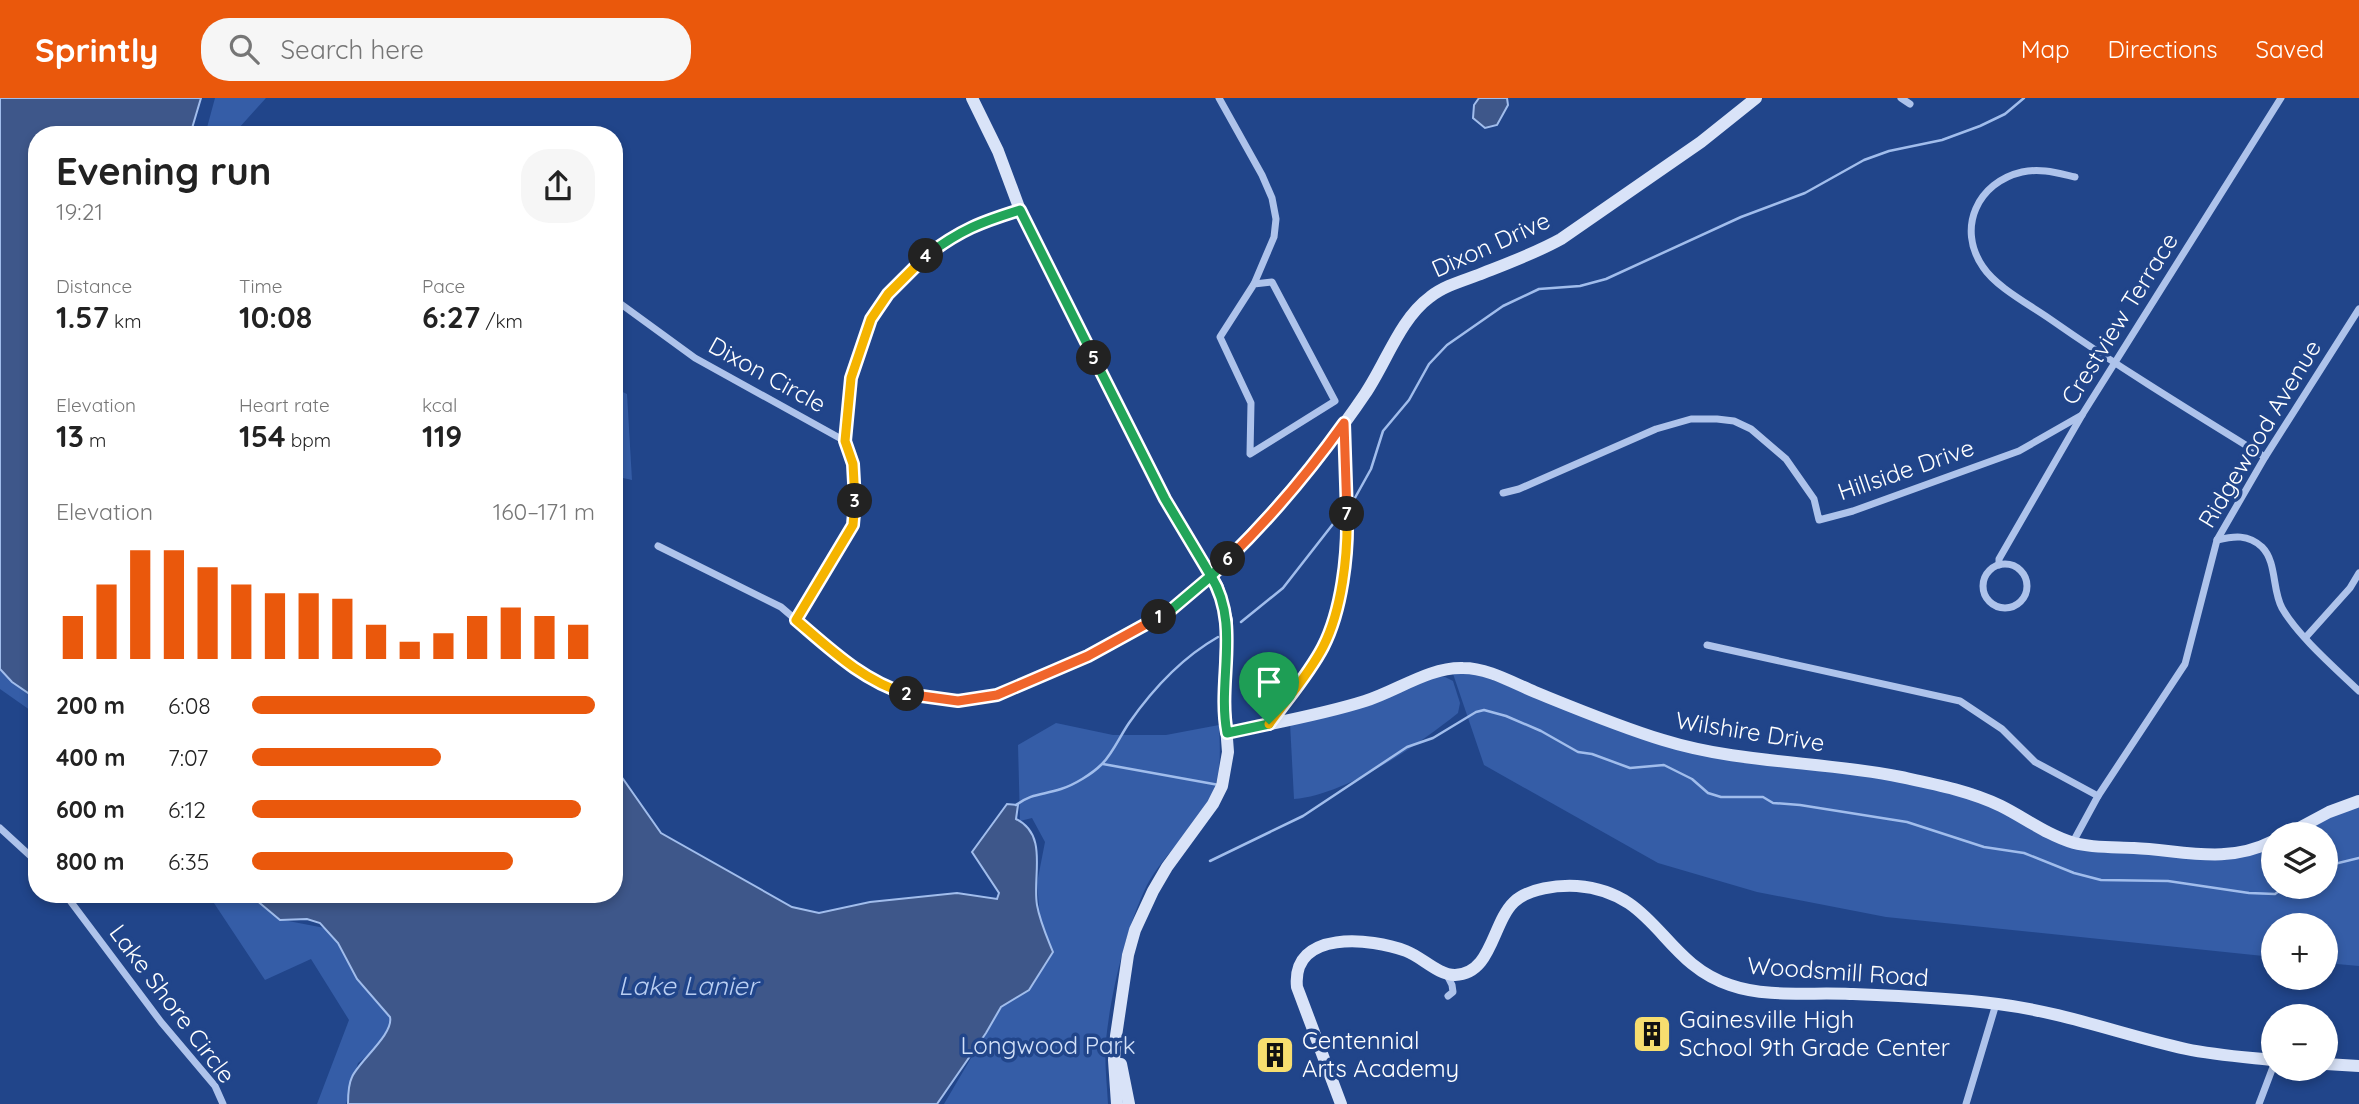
<!DOCTYPE html>
<meta charset="utf-8">
<style>
:root{--surface:#fff;--page:#f6f6f6;--text:#222;--muted:#767676;--accent:#ea580c}
body{margin:0;font-family:Quicksand,sans-serif;background:var(--page);color:var(--text);height:100vh;display:flex;flex-direction:column;font-size:26px;white-space:nowrap}
*{box-sizing:border-box;margin:0}
p{font-size:23px;color:var(--muted)}
.icon{flex:none;width:38px;height:38px;fill:none;stroke:currentColor;stroke-width:2;stroke-linecap:round;stroke-linejoin:round}
.map{position:relative;flex:1;overflow:hidden}
.panel{position:absolute;left:28px;top:28px;width:595px;height:777px;display:flex;flex-direction:column;background:var(--surface);border-radius:28px;box-shadow:0 4px 10px #0003}
.panel>*{flex:none}
.tools{position:absolute;left:2261px;top:724px;display:grid;gap:14px}
.tools a{display:grid;place-items:center;width:77px;height:77px;border-radius:50%;background:var(--surface);box-shadow:0 4px 10px #0003;font-size:35px}
.pin{position:absolute;display:grid;place-items:center;width:60px;height:60px;color:#fff;margin:-72px -30px;border-radius:50% 50% 50% 0;rotate:-45deg;box-shadow:0 0 7px #0007}
.pin .icon{rotate:45deg}
.km{position:absolute;width:35px;height:35px;margin:-18px;border-radius:50%;background:#222;color:#fff;font-size:19px;line-height:35px;text-align:center}
.round{display:grid;place-items:center;flex:none;width:74px;height:74px;border-radius:28px;background:var(--page)}
.headline{display:flex;align-items:center;justify-content:space-between;height:119px;padding:0 28px}
h1{font-size:38px;font-weight:700;line-height:52px}
.figures{display:grid;grid-template-columns:repeat(3,1fr);gap:10px;height:119px;padding:7px 28px}
.figures div{display:grid;align-content:center}
.figures b{font-size:30px;font-weight:700}
.figures small{font-size:19px;font-weight:400}
.figures p{font-size:19px}
.chart{height:196px;padding:14px 28px}
.chart p{display:flex;justify-content:space-between}
.chart svg{width:100%;height:126px;margin-top:7px;stroke:var(--accent);stroke-width:6}
ul{padding:0 28px;list-style:none;font-size:23px}
li{display:grid;grid-template-columns:112px 84px 1fr;align-items:center;height:52px}
li i{height:18px;border-radius:9px;background:var(--accent)}
header{display:flex;align-items:center;gap:42px;box-sizing:border-box;height:98px;padding:0 35px;background:var(--accent);color:#fff}
header strong{font-size:33px}
nav{display:flex;gap:38px;margin-inline-start:auto;font-size:24px}
.search{width:490px;height:63px;background:var(--page);display:flex;align-items:center;gap:18px;box-sizing:border-box;padding:0 24px;border-radius:28px;color:var(--muted);font-size:26px}
.map>svg:first-child{display:block}
.green{fill:#355da7}
.water{fill:#3e578a;stroke:#a1bdec;stroke-width:2}
.lines{fill:none;stroke-linecap:round;stroke-linejoin:round}
.stream{stroke:#a1bdec;stroke-width:2.5}
.street{stroke:#aec3eb;stroke-width:7}
.secondary{stroke:#d9e3f8;stroke-width:12}
.split-1-casing{stroke:#fff;stroke-width:14}
.split-2-casing{stroke:#fff;stroke-width:14}
.split-3-casing{stroke:#fff;stroke-width:14}
.split-4-casing{stroke:#fff;stroke-width:14}
.split-5-casing{stroke:#fff;stroke-width:14}
.split-6-casing{stroke:#fff;stroke-width:14}
.split-7-casing{stroke:#fff;stroke-width:14}
.split-8-casing{stroke:#fff;stroke-width:14}
.split-1{stroke:#22a559;stroke-width:9}
.split-2{stroke:#f0652b;stroke-width:9}
.split-3{stroke:#f5b400;stroke-width:9}
.split-4{stroke:#f5b400;stroke-width:9}
.split-5{stroke:#22a559;stroke-width:9}
.split-6{stroke:#22a559;stroke-width:9}
.split-7{stroke:#f0652b;stroke-width:9}
.split-8{stroke:#f5b400;stroke-width:9}
.labels{text-anchor:middle;stroke-width:7;stroke-linejoin:round;paint-order:stroke}
.street-label{font-size:24px;fill:#fff;stroke:#21458a}
.poi-label{font-size:24px;fill:#fff;stroke:#21458a;text-anchor:start}
.park-label{font-size:24px;fill:#d2e0f8;stroke:#21458a}
.water-label{font-size:26px;font-style:italic;fill:#b9cef2;stroke:#21458a}
</style>
<header>
<strong>Sprintly</strong>
<div class="search"><svg class="icon" aria-label="search" viewBox="0 0 24 24"><circle cx="10" cy="10" r="6"/><path d="M15 15l6 6"/></svg>Search here</div>
<nav><a>Map</a><a>Directions</a><a>Saved</a></nav>
</header>
<div class="map">
<svg width="2359" height="1006" viewBox="0 0 2359 1006">
<rect width="100%" height="100%" fill="#21458a"/>
<g class="green">
<polygon points="215,0 266,0 238,31 237,37 205,37"/>
<polygon points="614,290 627,296 632,382 614,378"/>
<polygon points="0,542 37,576 37,617 0,591"/>
<polygon points="1450,567 1627,630 1752,660 1973,690 2068,741 2240,756 2273,740 2273,789 2326,789 2326,737 2280,737 2359,702 2359,868 2326,865 2326,828 2273,828 2273,859 1886,819 1757,794 1658,765 1484,667"/>
<path d="M1435 579H1445L1453 583 1460 605 1458 615C1418 647 1346 697 1294 701L1290 625Z"/>
<path d="M1056 625 1113 637H1166L1219 627C1220 650 1222 674 1212 696 1197 730 1165 754 1147 787 1126 830 1111 894 1106 942 1104 963 1107 985 1108 1006H944L1001 909 1029 892 1053 855 1040 819 1037 785 1045 744 1032 720 1020 723 1018 647Z"/>
<polygon points="208,796 267,796 283,822 330,831 405,928 358,965 346,1006 317,1006 349,922 311,861 265,882"/>
</g>
<g class="water">
<polygon points="0,0 201,0 190,37 37,37 37,601 12,584 0,571"/>
<polygon points="1479,0 1507,0 1508,7 1497,27 1485,30 1473,20 1474,7"/>
<path d="M614 668 661 735 792 809 819 815 870 804 957 795 997 801 999 795 972 754 1007 706 1018 707 1016 721C1049 737 1032 778 1037 807 1040 824 1047 839 1053 854L1029 892 1001 909 986 935 937 1006H348C348 997 348 987 352 979 359 963 394 936 390 919L357 881 338 845 320 825 307 821 280 822 249 796H614Z"/>
</g>
<g class="lines">
<g class="stream">
<polyline points="1351,407 1371,371 1383,333 1409,302 1429,266 1447,247 1503,208 1539,191 1580,188 1606,181 1741,119 1805,95 1864,62 1889,53 1942,42 1980,28 2005,16 2024,0"/>
<polyline points="1241,524 1283,490 1333,426"/>
<polyline points="1103,666 1219,687"/>
<path d="M1016 707C1032 695 1043 697 1061 691 1074 687 1092 676 1102 666 1113 655 1120 638 1129 625 1152 592 1183 559 1218 539"/>
<polyline points="1210,763 1303,718 1407,649 1433,640 1476,614 1484,612 1506,618 1541,633 1578,654 1592,656 1630,670 1664,667 1692,681 1708,695 1721,699 1763,699 1773,705 1800,707 1907,724 1984,749 2024,755 2074,775 2101,782 2168,783 2249,795 2275,796 2285,789"/>
<polyline points="2326,768 2359,760"/>
</g>
<g class="street">
<polyline points="1219,0 1262,77 1272,100 1276,121 1274,139 1254,186"/>
<polyline points="1901,0 1910,6"/>
<path d="M2075 79C2057 75 2041 70 2022 74 1978 84 1956 130 1983 169 1996 189 2030 207 2050 221 2120 270 2192 314 2265 359"/>
<polygon points="1272,184 1335,303 1250,356 1251,305 1220,239 1254,186"/>
<path d="M614 201 695 260 845 343C856 369 856 399 853 427L796 522"/>
<path d="M845 343C848 323 846 300 851 279 864 221 902 165 955 137 976 125 998 119 1020 112"/>
<polyline points="1503,395 1519,391 1656,331 1691,321 1717,321 1734,323 1751,331 1786,361 1814,401 1819,422 1853,413 2019,353 2082,317"/>
<path d="M2217 442C2234 438 2248 436 2262 449 2277 464 2272 492 2282 510 2298 538 2335 570 2359 593"/>
<polyline points="658,448 781,509 844,563 881,587 913,597 958,603 997,597 1088,558 1172,511 1211,478"/>
<circle cx="2005" cy="488" r="22"/>
<polyline points="1999,467 1999,461 2082,317 2281,0"/>
<polyline points="2306,539 2350,490 2359,475"/>
<polyline points="1707,547 1960,603 2002,631 2035,664 2098,698"/>
<polyline points="1270,625 1323,549 1338,506 1348,443 1344,328"/>
<polyline points="0,730 37,764"/>
<polyline points="2073,744 2098,698 2185,566 2217,442 2265,359 2359,211"/>
<polyline points="65,796 161,924 215,988 223,1006"/>
<polyline points="1447,877 1452,887 1453,894 1448,898"/>
<polyline points="1966,1006 1996,906"/>
<polyline points="2259,1006 2273,969"/>
</g>
<g class="secondary">
<polyline points="972,0 998,53 1020,112 1165,401 1218,489 1227,522 1224,602 1228,654 1222,688 1213,706 1167,769 1153,793 1135,832 1128,857 1116,938 1114,962 1117,1006"/>
<path d="M1211 478C1268 421 1320 363 1365 296 1386 265 1400 221 1430 199 1444 188 1462 183 1478 177 1506 166 1534 156 1561 141L1701 44 1756 0"/>
<path d="M1227 635C1273 625 1321 617 1365 603 1397 593 1429 569 1463 570 1488 570 1513 585 1535 594 1577 611 1620 629 1663 642 1740 666 1823 663 1901 679 1934 686 1970 693 2001 708 2025 720 2047 737 2074 745 2094 750 2113 749 2134 750 2182 752 2226 767 2273 743"/>
<polyline points="2286,737 2329,714 2359,703"/>
<polyline points="1121,966 1129,1006"/>
<polyline points="2326,966 2359,968"/>
<path d="M1341 1006 1297 889C1291 831 1372 840 1406 853 1422 859 1438 877 1455 877 1492 876 1492 825 1514 804 1529 790 1558 787 1577 788 1657 794 1661 864 1730 887 1767 900 1811 894 1850 896 1899 898 1950 900 1998 906 2063 914 2123 937 2186 951 2214 957 2244 959 2273 962"/>
</g>
</g>
<g class="lines">
<g class="split-1-casing">
<path id="split-1" d="M1159 519 1172 511 1211 478C1241 527 1217 582 1227 635L1269 626"/>
</g>
<g class="split-2-casing">
<polyline id="split-2" points="907,596 958,603 997,597 1088,558 1159,519"/>
</g>
<g class="split-3-casing">
<path id="split-3" d="M855 403 853 427 796 522C830 551 863 583 907 596"/>
</g>
<g class="split-4-casing">
<polyline id="split-4" points="855,403 853,366 845,343 851,280 871,221 888,196 926,158"/>
</g>
<g class="split-5-casing">
<path id="split-5" d="M926 158C960 132 981 124 1020 112L1094 260"/>
</g>
<g class="split-6-casing">
<polyline id="split-6" points="1094,260 1165,401 1211,478 1228,461"/>
</g>
<g class="split-7-casing">
<path id="split-7" d="M1228 461C1271 419 1309 374 1344 325L1347 416"/>
</g>
<g class="split-8-casing">
<path id="split-8" d="M1269 626C1287 601 1309 576 1323 549 1342 512 1348 457 1347 416"/>
</g>
<use href="#split-1" class="split-1"/>
<use href="#split-2" class="split-2"/>
<use href="#split-3" class="split-3"/>
<use href="#split-4" class="split-4"/>
<use href="#split-5" class="split-5"/>
<use href="#split-6" class="split-6"/>
<use href="#split-7" class="split-7"/>
<use href="#split-8" class="split-8"/>
</g>
<defs>
<g id="building-square" transform="scale(2.0125)"><rect x="-9" y="-9" width="18" height="18" rx="4" fill="#f7de6f" stroke="#21458a"/><path d="M-4-6H4V6H1V3H-1V6H-4ZM-2.5-4.3h1.7v1.8h-1.7ZM.8-4.3h1.7v1.8H.8ZM-2.5-1h1.7V.8h-1.7ZM.8-1h1.7V.8H.8Z" fill="#111"/></g>
</defs>
<g fill-rule="evenodd">
<use href="#building-square" x="1652" y="936"/>
<use href="#building-square" x="1275" y="957"/>
</g>
<g class="labels">
<g class="street-label">
<text transform="translate(1491 147) rotate(-24)" y="8">Dixon Drive</text>
<text transform="translate(2120 221) rotate(-58)" y="8">Crestview Terrace</text>
<text transform="translate(767 277) rotate(29)" y="8">Dixon Circle</text>
<text transform="translate(2260 336) rotate(-59)" y="8">Ridgewood Avenue</text>
<text transform="translate(1906 372) rotate(-19)" y="8">Hillside Drive</text>
<text transform="translate(1750 634) rotate(9)" y="8">Wilshire Drive</text>
<text transform="translate(1838 874) rotate(4)" y="8">Woodsmill Road</text>
<text transform="translate(172 906) rotate(53)" y="8">Lake Shore Circle</text>
</g>
<g class="poi-label">
<text x="1679" y="930">Gainesville High<tspan x="1679" dy="28">School 9th Grade Center</tspan></text>
<text x="1302" y="951">Centennial<tspan x="1302" dy="28">Arts Academy</tspan></text>
</g>
<g class="park-label">
<text x="1048" y="956">Longwood Park</text>
</g>
<g class="water-label">
<text x="688" y="897">Lake Lanier</text>
</g>
</g>
</svg>
<div class="tools">
<a><svg class="icon" aria-label="layers" viewBox="0 0 24 24"><path d="M12 4l9 5-9 5-9-5zM3 14l9 5 9-5"/></svg></a>
<a>+</a>
<a>−</a>
</div>
<div class="pin" style="left:1269px;top:626px;background:#1e9e55"><svg class="icon" aria-label="arrive" viewBox="0 0 24 24"><path d="M6 21V4h12l-3 4 3 4H6"/></svg></div>
<b class="km" style="left:1159px;top:519px">1</b>
<b class="km" style="left:907px;top:596px">2</b>
<b class="km" style="left:855px;top:403px">3</b>
<b class="km" style="left:926px;top:158px">4</b>
<b class="km" style="left:1094px;top:260px">5</b>
<b class="km" style="left:1228px;top:461px">6</b>
<b class="km" style="left:1347px;top:416px">7</b>
<section class="panel">
<div class="headline"><div><h1>Evening run</h1><p>19:21</p></div><a class="round"><svg class="icon" aria-label="share" viewBox="0 0 24 24"><path d="M12 15V3M7 8l5-5 5 5M5 13v7h14v-7"/></svg></a></div>
<div class="figures">
<div><p>Distance</p><b>1.57<small> km</small></b></div>
<div><p>Time</p><b>10:08</b></div>
<div><p>Pace</p><b>6:27<small> /km</small></b></div>
</div>
<div class="figures">
<div><p>Elevation</p><b>13<small> m</small></b></div>
<div><p>Heart rate</p><b>154<small> bpm</small></b></div>
<div><p>kcal</p><b>119</b></div>
</div>
<div class="chart"><p><span>Elevation</span>160–171 m</p>
<svg viewBox="0 0 160 44" preserveAspectRatio="none"><path d="M5 44V29M15 44V18M25 44V6M35 44V6M45 44V12M55 44V18M65 44V21M75 44V21M85 44V23M95 44V32M105 44V38M115 44V35M125 44V29M135 44V26M145 44V29M155 44V32"/></svg>
</div>
<ul>
<li><b>200 m</b>6:08<i style="width:100%"></i></li>
<li><b>400 m</b>7:07<i style="width:55%"></i></li>
<li><b>600 m</b>6:12<i style="width:96%"></i></li>
<li><b>800 m</b>6:35<i style="width:76%"></i></li>
</ul>
</section>
</div>
